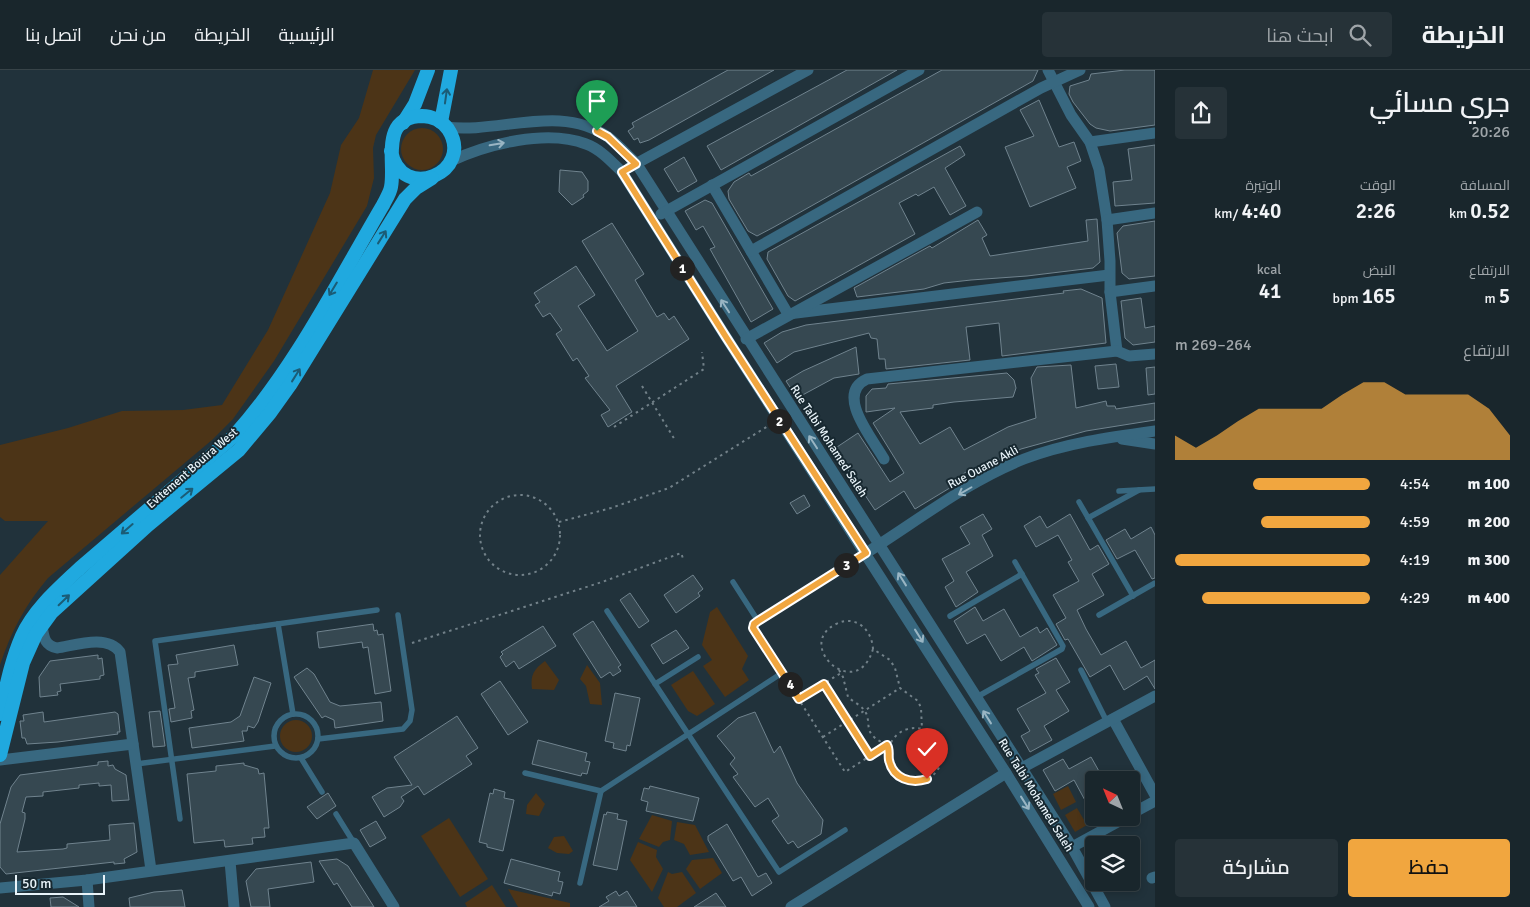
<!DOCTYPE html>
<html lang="ar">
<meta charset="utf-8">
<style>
:root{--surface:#19262c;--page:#263238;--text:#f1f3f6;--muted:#9fa5a9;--line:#374348;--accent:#f1a63f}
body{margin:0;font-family:Signika,Cairo,sans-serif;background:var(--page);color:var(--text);direction:rtl;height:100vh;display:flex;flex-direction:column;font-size:19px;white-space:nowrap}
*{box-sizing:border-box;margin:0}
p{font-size:16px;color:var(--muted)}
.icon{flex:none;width:28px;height:28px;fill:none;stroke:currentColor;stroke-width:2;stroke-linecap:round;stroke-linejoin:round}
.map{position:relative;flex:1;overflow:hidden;direction:ltr}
.side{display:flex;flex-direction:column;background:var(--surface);width:375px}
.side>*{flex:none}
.needle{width:32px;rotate:317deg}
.buttons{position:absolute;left:1085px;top:701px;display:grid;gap:10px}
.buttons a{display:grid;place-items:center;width:55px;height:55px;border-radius:5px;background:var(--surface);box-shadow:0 2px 8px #0003,0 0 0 1px var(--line);font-size:25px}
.scale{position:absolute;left:15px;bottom:12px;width:90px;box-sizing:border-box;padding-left:5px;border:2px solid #e9f4fa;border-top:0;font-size:14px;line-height:18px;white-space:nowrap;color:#e9f4fa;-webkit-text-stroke:4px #172830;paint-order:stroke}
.pin{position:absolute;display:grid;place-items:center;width:42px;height:42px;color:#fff;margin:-51px -21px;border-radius:50% 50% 50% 0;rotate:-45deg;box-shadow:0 0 5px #0007}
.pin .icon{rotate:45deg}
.km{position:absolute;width:25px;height:25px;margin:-12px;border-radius:50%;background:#222;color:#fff;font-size:14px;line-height:25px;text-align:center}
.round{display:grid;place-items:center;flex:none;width:52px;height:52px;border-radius:5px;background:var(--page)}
.summary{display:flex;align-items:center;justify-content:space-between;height:85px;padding:0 20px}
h1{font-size:28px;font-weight:600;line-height:38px}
.metrics{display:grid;grid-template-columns:repeat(3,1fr);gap:8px;height:85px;padding:5px 20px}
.metrics div{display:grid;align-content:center}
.metrics b{font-size:21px;font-weight:600}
.metrics small{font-size:14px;font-weight:400}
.metrics p{font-size:14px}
.chart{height:140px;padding:10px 20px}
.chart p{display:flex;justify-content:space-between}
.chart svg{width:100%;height:90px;margin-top:5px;fill:var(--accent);opacity:.7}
.primary-button{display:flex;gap:10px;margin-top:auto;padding:10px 20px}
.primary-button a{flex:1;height:58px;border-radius:5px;background:var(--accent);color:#111;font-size:20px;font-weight:600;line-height:58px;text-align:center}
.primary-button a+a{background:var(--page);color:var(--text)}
ul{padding:0 20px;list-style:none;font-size:16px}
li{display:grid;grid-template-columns:80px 60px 1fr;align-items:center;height:38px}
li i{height:12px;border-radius:6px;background:var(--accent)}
header{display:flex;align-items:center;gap:30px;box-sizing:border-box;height:70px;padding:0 25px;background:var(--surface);border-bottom:1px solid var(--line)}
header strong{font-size:24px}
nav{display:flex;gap:28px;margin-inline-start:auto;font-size:18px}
.search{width:350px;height:45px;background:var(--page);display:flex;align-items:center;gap:12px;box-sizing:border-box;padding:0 18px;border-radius:5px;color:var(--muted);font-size:19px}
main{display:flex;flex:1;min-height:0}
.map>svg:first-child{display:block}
.green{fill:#4c3417}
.building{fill:#364851;stroke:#70838e}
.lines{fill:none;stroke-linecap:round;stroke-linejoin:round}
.path{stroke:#728189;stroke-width:2;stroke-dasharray:2.5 4;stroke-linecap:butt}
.service{stroke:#386880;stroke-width:5.5}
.minor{stroke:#386880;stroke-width:11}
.trunk{stroke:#20a9df;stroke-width:14}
.oneway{stroke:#1b5c76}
.oneway2{stroke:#99b5c3}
.route-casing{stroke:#fff;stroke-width:10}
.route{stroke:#f1a63f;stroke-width:6}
.labels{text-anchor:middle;stroke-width:4;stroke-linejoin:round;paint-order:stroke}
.street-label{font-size:12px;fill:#e9f4fa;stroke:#172830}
</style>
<header>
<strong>الخريطة</strong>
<div class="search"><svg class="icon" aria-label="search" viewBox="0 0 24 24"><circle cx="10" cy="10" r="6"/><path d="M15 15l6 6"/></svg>ابحث هنا</div>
<nav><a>الرئيسية</a><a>الخريطة</a><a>من نحن</a><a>اتصل بنا</a></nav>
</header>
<main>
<section class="side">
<div class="summary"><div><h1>جري مسائي</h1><p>20:26</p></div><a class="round"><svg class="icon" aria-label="share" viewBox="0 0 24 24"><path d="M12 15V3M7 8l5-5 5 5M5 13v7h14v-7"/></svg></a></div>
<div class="metrics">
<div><p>المسافة</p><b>0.52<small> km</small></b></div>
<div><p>الوقت</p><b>2:26</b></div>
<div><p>الوتيرة</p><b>4:40<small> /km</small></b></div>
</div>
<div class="metrics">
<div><p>الارتفاع</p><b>5<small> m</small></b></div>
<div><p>النبض</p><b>165<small> bpm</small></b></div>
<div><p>kcal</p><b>41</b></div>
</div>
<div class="chart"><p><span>الارتفاع</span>264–269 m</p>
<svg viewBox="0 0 160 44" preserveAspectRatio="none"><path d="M0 44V32L10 38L20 32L30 25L40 19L50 19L60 19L70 19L80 12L90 6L100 6L110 12L120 12L130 12L140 12L150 19L160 32V44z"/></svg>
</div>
<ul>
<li><b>100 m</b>4:54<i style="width:60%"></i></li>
<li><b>200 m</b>4:59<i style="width:56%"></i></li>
<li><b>300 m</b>4:19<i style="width:100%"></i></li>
<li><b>400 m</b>4:29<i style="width:86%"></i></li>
</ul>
<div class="primary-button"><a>حفظ</a><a>مشاركة</a></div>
</section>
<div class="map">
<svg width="1155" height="837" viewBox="0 0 1155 837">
<rect width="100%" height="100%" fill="#21323b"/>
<g class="green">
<path d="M373 0H415L376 65 373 78 374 108 367 136 274 291 233 349 212 370 48 508C25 535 11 562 0 595V505L48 451H5L0 447V375L68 358 122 341 183 340 222 335 268 260 330 123 341 75 359 48Z"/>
<circle cx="422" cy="79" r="21"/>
<polygon points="717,537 748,586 742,599 749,610 725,627 703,596 712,590 702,575 710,542"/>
<path d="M545 591 559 610 554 620 532 619C530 605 534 599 545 591Z"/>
<polygon points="587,595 600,613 602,635 590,634 586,616 580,609"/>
<polygon points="693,601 715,634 697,646 688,641 671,615"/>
<circle cx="296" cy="666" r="16"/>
<polygon points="1068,716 1076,732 1061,740 1053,724"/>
<polygon points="536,723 545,734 539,746 526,744 527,735"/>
<polygon points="1077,738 1087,755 1075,762 1065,745"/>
<polygon points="652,745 672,751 670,770 663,772 659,777 639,769"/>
<polygon points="449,748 488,809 460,827 421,766"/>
<polygon points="677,752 695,755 709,782 690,785 684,774 674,770"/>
<polygon points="564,766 573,781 569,784 557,783 548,778 554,767"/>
<polygon points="638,772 657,780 656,787 663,799 652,822 630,790"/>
<polygon points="713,788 722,803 700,819 686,799 692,790"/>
<polygon points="668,802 672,804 682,802 696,823 677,837 664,837 658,828"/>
<polygon points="492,815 506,837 467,837 465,833"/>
<polygon points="508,819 570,833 570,837 518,837"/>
</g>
<g class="building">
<polygon points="728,0 774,0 649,70 640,73 638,68 634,70 628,61 634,57 632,53"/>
<polygon points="847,0 897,0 721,100 707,76"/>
<polygon points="942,0 1038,0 1033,11 774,157 757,166 748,161 729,129 728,121 734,112 749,103 751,106"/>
<polygon points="1125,0 1155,0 1155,55 1110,61 1096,58 1090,54 1073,32 1069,24 1070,16 1089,10 1091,4"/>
<polygon points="1039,30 1059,77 1074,72 1081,91 1067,97 1076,118 1030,137 1005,77 1034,66 1020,40"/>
<polygon points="1155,75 1155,133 1115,136 1113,112 1132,110 1128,79"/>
<polygon points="960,76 965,85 945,98 966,136 950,145 934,117 918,126 916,124 899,133 915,164 795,231 788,226 767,189 768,182"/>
<polygon points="684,87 697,111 678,122 664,99"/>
<polygon points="560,100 582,102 588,111 588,121 583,125 584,127 572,135 559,122"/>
<polygon points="705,130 712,133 773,239 751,252 710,179 715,177 703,156 696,160 685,141"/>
<polygon points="1097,149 1100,192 1093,198 1027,206 971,210 944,213 924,219 857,227 854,218 930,176 932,178 978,150 987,165 982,168 990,186 1088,171 1086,150"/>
<polygon points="1155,151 1155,206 1129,209 1122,203 1117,163 1123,156"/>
<polygon points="612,153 644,204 635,210 657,247 664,243 669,250 674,246 689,269 616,316 632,342 608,357 601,345 610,340 585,308 589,306 577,288 573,291 556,264 562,260 550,243 543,247 535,235 540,232 534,223 576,196 595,225 578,236 607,281 638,261 582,171"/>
<polygon points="1081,219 1102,228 1106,273 1002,286 999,253 966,257 970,290 886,299 885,289 879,289 877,269 871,268 869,263 794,282 777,293 764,273 782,262 806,255 1064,223 1063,221"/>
<polygon points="1141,228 1145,258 1155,256 1155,272 1133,275 1125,268 1121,231"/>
<polygon points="856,277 859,304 834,308 797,328 786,311 803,301"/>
<polygon points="1116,294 1119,317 1098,319 1095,296"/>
<polygon points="1071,295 1076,338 1106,331 1107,336 1115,336 1116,339 1155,333 1155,350 1086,361 1021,379 970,403 969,400 951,412 953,416 915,439 904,421 875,440 834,379 858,363 890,412 904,403 873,353 895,338 866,342 866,326 872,319 886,318 888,314 1007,303 1014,310 1016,318 1013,327 954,332 933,335 933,338 900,342 920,374 950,357 964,380 1008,357 1036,348 1031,308 1037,297"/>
<polygon points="1155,297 1155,324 1148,325 1146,298"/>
<polygon points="804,425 810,436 797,444 790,433"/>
<polygon points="983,444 992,459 982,465 993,486 966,502 978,522 956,537 945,517 954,511 942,489 970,474 960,457"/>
<polygon points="1070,444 1090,480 1098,475 1109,494 1092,504 1104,525 1077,540 1086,559 1101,585 1126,571 1141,598 1155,590 1155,619 1147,606 1124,620 1110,595 1090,607 1068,569 1065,570 1056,554 1066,548 1053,525 1079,511 1068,492 1072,490 1058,465 1036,477 1024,456 1040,446 1047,458"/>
<polygon points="1151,457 1155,465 1155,508 1152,509 1135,480 1117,489 1106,470 1125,459 1131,469"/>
<polygon points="693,505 703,519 698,523 700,526 676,543 664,525"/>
<polygon points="630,523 649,551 639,558 620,530"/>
<polygon points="975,537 983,551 1004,539 1020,567 1037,557 1040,563 1047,558 1057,575 1032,591 1024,577 1001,591 985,564 967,574 954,551"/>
<polygon points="593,551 621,595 618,597 621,601 613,606 610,602 601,608 573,564"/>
<polygon points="373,554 374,561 377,560 378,565 383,564 391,621 375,624 368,577 363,578 362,572 319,578 317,562"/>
<polygon points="543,556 556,576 519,599 514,591 506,597 500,587 503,584 501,582"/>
<polygon points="676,560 689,578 663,594 651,575"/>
<polygon points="234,575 238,595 195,602 195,607 188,608 194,640 191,641 192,648 171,652 169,639 175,638 168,595 178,594 176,585"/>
<polygon points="98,585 98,589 102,588 104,605 100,606 100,609 60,614 61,621 57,622 58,625 40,627 39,607 50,591"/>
<polygon points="1056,588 1070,612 1056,620 1069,641 1044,656 1052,670 1030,682 1021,666 1030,661 1017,639 1046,623 1035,605 1039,603 1036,599"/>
<polygon points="307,598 314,604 330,632 340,636 381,632 383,651 335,658 334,650 325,646 322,648 294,607"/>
<polygon points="254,607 271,613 258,652 254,658 248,656 247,661 242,661 244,671 192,678 189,658 231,652 240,646"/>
<polygon points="500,611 528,652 508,665 481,624"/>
<polygon points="615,623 640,628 630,676 627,675 626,681 613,678 614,673 605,671"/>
<polygon points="160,641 165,676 153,677 149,642"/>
<polygon points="43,642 44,652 115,642 118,644 120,662 117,662 118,664 58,672 27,674 25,668 22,668 20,651 24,651 23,645"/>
<polygon points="755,642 774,683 780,676 797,713 823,750 821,764 798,778 793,771 788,774 772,751 779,746 768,728 755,737 733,707 738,704 730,694 735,688 717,666 738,648"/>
<polygon points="457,646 478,678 466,686 472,694 424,725 418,716 401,727 404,731 400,737 384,747 372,727 387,718 412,715 394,687"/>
<polygon points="538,670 587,683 585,691 590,692 587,704 582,703 581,706 532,694"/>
<polygon points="1091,687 1104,710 1094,710 1094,747 1074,710 1055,721 1043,700 1063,689 1069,699"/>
<polygon points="108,691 108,696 113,695 115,699 126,705 129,730 112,731 111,715 99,716 99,713 79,715 79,718 43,722 43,726 26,727 22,742 25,743 25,749 17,782 63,779 67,778 67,774 110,770 109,755 134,753 137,782 124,789 125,793 114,794 114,792 6,804 0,797 0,754 11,717 20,705 98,695 98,692"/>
<polygon points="244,693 244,695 258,699 259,704 264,703 269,758 264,758 265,767 252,768 253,774 225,777 224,770 194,773 187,704 216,701 216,696"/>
<polygon points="650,716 699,728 693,751 646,741 648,732 641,730 644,718 649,719"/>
<polygon points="494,719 505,722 504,728 514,730 503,781 487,777 487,774 479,772 490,723 493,724"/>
<polygon points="328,723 336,736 317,749 307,737"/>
<polygon points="607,742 618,744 617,749 627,751 617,800 593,795 604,744 606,745"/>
<polygon points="376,751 386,768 370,777 360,760"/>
<polygon points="727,754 758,807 766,803 772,813 752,826 741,807 733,811 708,770 708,766"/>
<polygon points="337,789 348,796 374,837 352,837 337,813 334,815 319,791"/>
<polygon points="511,789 560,802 558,811 563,812 560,824 553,822 552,826 504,813"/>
<polygon points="311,792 314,812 268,819 270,837 251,837 246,811 256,799"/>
<polygon points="182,820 185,837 130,837 129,828 154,822"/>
<polygon points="616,821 619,826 627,821 637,837 599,837 609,831 606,827"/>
<polygon points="716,823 726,837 694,837"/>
<polygon points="63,827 79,837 51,837 50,828"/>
</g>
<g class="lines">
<g class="path">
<polyline points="642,316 675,370"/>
<polyline points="614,357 704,299 702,282"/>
<circle cx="520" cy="465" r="40"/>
<polyline points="559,452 611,438 669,418 768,356"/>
<polyline points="412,573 602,512 681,483 684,491"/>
<path d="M873 579C857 634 793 575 836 554 856 544 872 560 873 579L890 590 895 598 900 618 918 631 921 638 922 659"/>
<path d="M839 600 843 607 848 627C853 632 863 636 866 643 870 651 866 659 873 666 878 672 885 672 889 678"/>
<polyline points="787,611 845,702 887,675"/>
<polyline points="824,614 870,686"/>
<polyline points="799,629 841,603"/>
<circle cx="915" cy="685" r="27"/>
<polyline points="823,667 900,618"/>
</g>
<g class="service">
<polyline points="1119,421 1155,419"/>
<polyline points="1079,432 1133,526"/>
<polyline points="1088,448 1139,420"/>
<polyline points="733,512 758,551"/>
<polyline points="607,541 779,802 845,760"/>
<polyline points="1099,545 1155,513"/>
<polyline points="950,546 1022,504"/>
<polyline points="278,554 293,644"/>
<polyline points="1081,600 1107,652"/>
<polyline points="655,614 698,587"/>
<polyline points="975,628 1062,579 1063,576 1015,492"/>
<circle cx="296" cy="666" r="22"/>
<polyline points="318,669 403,659 410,651 412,640 398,545"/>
<polyline points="301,688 322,722"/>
<polyline points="136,694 275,676"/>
<polyline points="525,703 601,721 782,603 753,559 754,554 866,483"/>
<polyline points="336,744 354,773"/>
<polyline points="180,749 155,571 377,540"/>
<polyline points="580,813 601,721"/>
</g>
<g class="minor">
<polyline points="1048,0 1071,45 1090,72 1099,99 1107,150 1110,191 1110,222 1117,281"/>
<path d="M446 57C499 64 560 33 608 67 618 74 627 85 636 93L1072 777 1105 837"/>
<polyline points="1090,72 1155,63"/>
<path d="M451 91C487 74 547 59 586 74 600 79 611 91 622 102L726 267 1006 703 1089 837"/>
<polyline points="630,97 808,0"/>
<polyline points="712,115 788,244 1109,205"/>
<polyline points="661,144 919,0"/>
<polyline points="1107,150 1155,143"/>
<polyline points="751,181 1041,18 1080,0"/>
<polyline points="1110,222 1155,216"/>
<polyline points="746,269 977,142"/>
<polyline points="1122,369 1155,374"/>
<path d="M884 389C873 369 834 324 867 309L1117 281 1129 286 1155 284"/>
<path d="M866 483C917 451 968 411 1024 389 1066 373 1111 367 1155 361"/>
<path d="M42 556C44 567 44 575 57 578 76 575 107 564 120 582L151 800"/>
<polyline points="1113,649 1155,725"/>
<polyline points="0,690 133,674"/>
<polyline points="1020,699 1155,626"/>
<polyline points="1131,744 1155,731"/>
<polyline points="1072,777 1125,748"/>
<polyline points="230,791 234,837"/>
<polyline points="1152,808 1155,807"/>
<polyline points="87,810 89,837"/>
<polyline points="0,818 87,810 354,773 394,837"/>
<polyline points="791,837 1006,703"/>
</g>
<g class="trunk">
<polyline points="441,52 451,0"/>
<polyline points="403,53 415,34 428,0"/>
<path d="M0 644C6 618 11 591 22 566 34 539 59 518 80 498L234 366C295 298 337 213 383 135 386 129 390 123 391 117 396 93 379 47 422 46 432 46 442 51 448 59 476 102 401 134 391 81"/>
<polyline points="0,685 23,593 36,564 52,542 148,455 239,380 270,343 290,315 405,129 416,118 432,108"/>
</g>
</g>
<defs><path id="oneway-shaft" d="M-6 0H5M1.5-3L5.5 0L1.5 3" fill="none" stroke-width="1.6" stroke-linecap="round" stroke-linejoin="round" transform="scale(1.25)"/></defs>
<g class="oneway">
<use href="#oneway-shaft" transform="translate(446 26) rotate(-82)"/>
<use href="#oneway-shaft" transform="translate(382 167) rotate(-58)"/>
<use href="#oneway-shaft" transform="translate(333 219) rotate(121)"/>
<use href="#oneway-shaft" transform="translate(296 305) rotate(-58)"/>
<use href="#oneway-shaft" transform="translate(187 423) rotate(-39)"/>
<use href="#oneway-shaft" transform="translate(127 459) rotate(139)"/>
<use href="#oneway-shaft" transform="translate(64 530) rotate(-44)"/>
</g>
<g class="oneway2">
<use href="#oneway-shaft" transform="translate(497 74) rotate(-10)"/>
<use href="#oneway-shaft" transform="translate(725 236) rotate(-123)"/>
<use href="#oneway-shaft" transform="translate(813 372) rotate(-123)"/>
<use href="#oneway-shaft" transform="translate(965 421) rotate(150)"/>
<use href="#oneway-shaft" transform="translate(902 509) rotate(-122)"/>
<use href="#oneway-shaft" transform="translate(919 566) rotate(58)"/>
<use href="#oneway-shaft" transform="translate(987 647) rotate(-122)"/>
<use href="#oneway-shaft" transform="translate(1025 733) rotate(58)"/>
</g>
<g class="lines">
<g class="route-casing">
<path id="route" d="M597 61 608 67 636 94 622 102 726 267 866 483 758 551 754 554 753 558 799 629 824 614 870 686 887 675C890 680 888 685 889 690 893 709 911 714 927 709"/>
</g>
<use href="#route" class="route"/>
</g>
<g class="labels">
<g class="street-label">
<text transform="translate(829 371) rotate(57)" y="4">Rue Talbi Mohamed Saleh</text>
<text transform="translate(983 397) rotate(-28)" y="4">Rue Ouane Akli</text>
<text transform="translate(192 398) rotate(-41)" y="4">Evitement Bouira West</text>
<text transform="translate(1036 725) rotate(58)" y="4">Rue Talbi Mohamed Saleh</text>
</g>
</g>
</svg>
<div class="buttons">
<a><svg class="needle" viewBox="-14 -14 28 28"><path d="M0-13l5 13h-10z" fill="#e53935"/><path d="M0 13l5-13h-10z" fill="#9fa5a9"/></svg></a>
<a><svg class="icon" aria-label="layers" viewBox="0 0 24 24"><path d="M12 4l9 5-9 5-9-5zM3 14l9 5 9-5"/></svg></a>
</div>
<div class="scale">50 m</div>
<div class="pin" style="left:597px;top:61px;background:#1e9e55"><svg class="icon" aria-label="arrive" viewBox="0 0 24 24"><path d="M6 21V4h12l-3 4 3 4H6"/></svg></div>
<div class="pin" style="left:927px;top:709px;background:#d93025"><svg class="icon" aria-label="check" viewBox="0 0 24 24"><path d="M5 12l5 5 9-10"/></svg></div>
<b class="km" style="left:682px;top:198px">1</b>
<b class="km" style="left:779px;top:351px">2</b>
<b class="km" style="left:846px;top:495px">3</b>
<b class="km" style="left:790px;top:614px">4</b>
</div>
</main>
